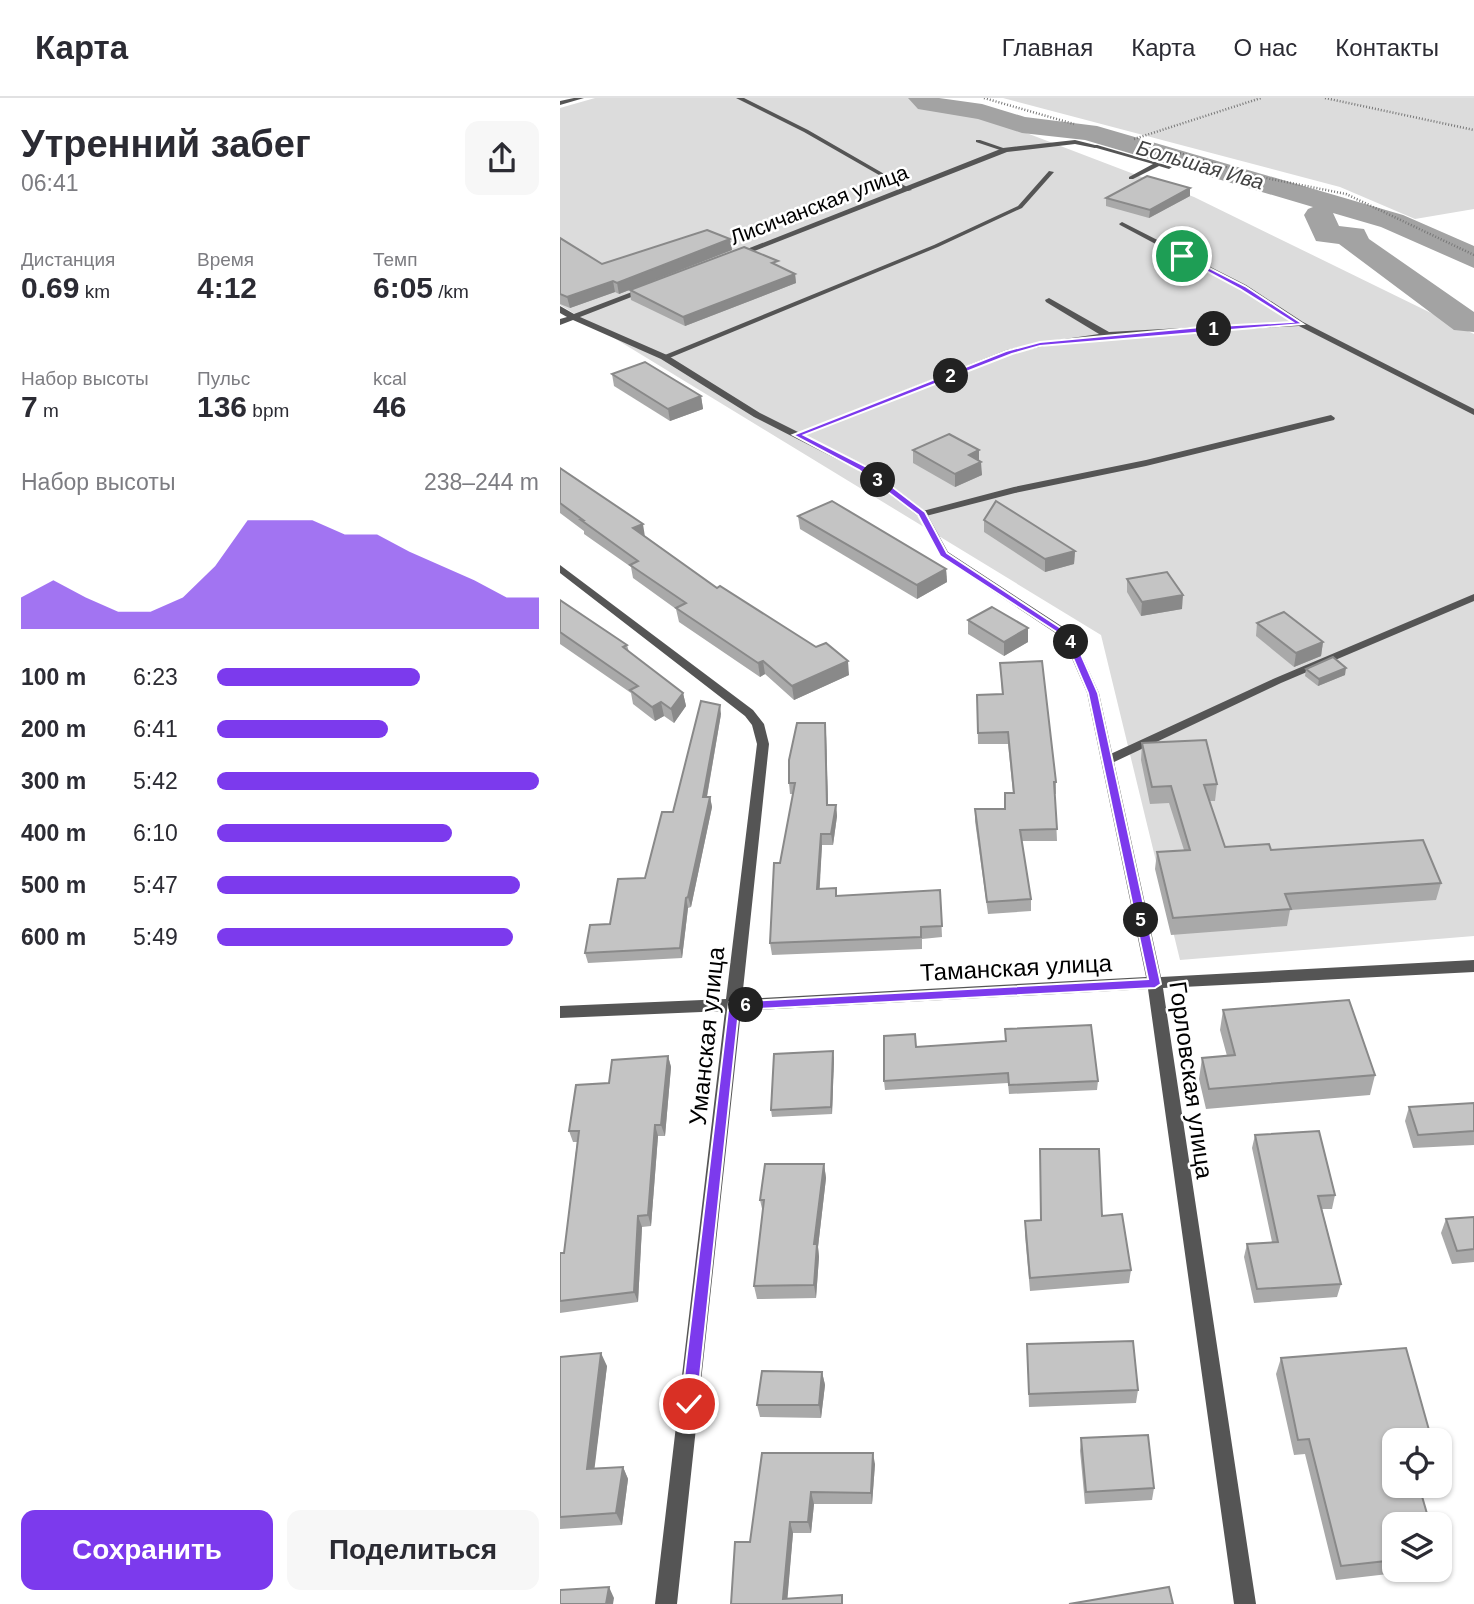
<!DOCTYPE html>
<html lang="ru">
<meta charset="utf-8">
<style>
:root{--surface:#fff;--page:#f7f7f7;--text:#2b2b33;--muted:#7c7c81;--line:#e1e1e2;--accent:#7c3aed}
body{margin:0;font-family:Helvetica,sans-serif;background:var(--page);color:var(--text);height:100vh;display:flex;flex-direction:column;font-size:26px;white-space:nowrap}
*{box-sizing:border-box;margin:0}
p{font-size:23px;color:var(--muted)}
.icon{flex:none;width:38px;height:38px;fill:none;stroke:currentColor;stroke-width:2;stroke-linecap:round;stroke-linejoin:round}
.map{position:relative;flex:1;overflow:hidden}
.sheet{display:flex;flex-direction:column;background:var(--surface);width:560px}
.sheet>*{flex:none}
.fabs{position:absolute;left:822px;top:1330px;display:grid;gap:14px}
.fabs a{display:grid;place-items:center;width:70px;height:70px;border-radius:14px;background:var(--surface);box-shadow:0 2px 5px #0004;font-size:35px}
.pin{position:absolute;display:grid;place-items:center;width:60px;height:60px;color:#fff;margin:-30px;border:4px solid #fff;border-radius:50%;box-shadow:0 2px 7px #0007}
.km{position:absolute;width:35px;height:35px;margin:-18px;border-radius:50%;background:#222;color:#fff;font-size:19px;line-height:35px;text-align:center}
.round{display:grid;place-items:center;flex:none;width:74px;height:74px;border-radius:14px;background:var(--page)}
.overview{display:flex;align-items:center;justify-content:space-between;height:119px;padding:0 21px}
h1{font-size:38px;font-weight:700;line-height:52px}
.figures{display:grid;grid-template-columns:repeat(3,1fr);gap:10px;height:119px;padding:7px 21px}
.figures div{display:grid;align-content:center}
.figures b{font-size:30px;font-weight:700}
.figures small{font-size:19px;font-weight:400}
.figures p{font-size:19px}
.chart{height:196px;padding:14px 21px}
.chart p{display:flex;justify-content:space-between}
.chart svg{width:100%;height:126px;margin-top:7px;fill:var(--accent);opacity:.7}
.cta{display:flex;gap:14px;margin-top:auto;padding:14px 21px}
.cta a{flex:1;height:80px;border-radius:14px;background:var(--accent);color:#fff;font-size:28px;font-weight:700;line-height:80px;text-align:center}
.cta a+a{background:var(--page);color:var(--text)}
ul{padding:0 21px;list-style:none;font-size:23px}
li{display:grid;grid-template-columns:112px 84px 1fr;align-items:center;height:52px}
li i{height:18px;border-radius:9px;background:var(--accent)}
header{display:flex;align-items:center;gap:42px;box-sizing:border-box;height:98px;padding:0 35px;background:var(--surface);border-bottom:2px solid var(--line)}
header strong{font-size:33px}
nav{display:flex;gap:38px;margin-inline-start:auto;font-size:24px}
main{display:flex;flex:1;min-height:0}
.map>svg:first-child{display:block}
.green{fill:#dcdcdc}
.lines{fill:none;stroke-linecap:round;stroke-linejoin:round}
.river{fill:#a3a3a3;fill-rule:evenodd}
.path{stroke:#777;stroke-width:2.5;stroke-dasharray:1 2;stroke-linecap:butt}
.lane{fill:#555;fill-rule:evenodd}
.street{fill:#555;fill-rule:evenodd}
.wall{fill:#a9a9a9}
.shaded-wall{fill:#898989}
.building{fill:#c4c4c4;stroke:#898989;stroke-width:2}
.route{fill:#7c3aed;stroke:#fff;stroke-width:2}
.labels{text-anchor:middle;stroke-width:5;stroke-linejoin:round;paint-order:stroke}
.far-water-label{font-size:21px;font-style:italic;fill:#444;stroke:#fff}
.far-street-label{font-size:21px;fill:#000;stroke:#fff}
.street-label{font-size:24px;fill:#000;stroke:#fff}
</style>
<header>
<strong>Карта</strong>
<nav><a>Главная</a><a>Карта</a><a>О нас</a><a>Контакты</a></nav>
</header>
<main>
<section class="sheet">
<div class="overview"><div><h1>Утренний забег</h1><p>06:41</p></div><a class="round"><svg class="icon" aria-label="share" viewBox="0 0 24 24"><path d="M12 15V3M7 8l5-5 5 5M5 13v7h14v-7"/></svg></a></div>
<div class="figures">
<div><p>Дистанция</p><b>0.69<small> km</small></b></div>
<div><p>Время</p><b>4:12</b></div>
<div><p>Темп</p><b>6:05<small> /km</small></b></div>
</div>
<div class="figures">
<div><p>Набор высоты</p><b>7<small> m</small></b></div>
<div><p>Пульс</p><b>136<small> bpm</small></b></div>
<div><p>kcal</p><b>46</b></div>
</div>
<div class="chart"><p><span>Набор высоты</span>238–244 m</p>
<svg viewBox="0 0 160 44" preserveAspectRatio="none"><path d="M0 44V33L10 27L20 33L30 38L40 38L50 33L60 22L70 6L80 6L90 6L100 11L110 11L120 17L130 22L140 27L150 33L160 33V44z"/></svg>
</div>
<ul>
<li><b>100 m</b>6:23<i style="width:63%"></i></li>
<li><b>200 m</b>6:41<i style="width:53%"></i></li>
<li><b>300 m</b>5:42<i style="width:100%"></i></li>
<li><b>400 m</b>6:10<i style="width:73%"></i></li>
<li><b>500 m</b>5:47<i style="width:94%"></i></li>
<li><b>600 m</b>5:49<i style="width:92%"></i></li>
</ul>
<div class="cta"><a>Сохранить</a><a>Поделиться</a></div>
</section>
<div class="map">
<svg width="914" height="1506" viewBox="0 0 914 1506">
<rect width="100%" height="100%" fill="#fff"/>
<g class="green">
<polygon points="35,0 375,0 634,99 914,236 914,838 620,862 541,537 0,207 0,10"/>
<polygon points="443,0 914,0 914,111 855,121 780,89"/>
</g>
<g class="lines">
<polygon class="river" points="348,0 379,0 422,6 465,19 537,28 843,117 914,148 914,170 821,129 773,115 779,128 804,131 809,141 914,214 914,234 894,232 779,146 756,143 744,117 748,111 753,109 525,42 462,35 418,21 358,11"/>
<g class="path">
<polyline points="424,0 514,26"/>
<polyline points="765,0 914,32"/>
<polyline points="574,41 701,0"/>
<polyline points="620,55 696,78 786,96 914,157"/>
</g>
<g class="lane">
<polygon points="14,0 24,0 0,7 0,3"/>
<polygon points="176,0 184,0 248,32 352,92 347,93 244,34"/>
<polygon points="416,42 420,42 449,52 446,54 416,44"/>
<polygon points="533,47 537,47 612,69 609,71 599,68 573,81 569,81 569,79 593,66 533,49"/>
<polygon points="489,73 494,74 462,110 378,149 107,261 100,259 374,147 458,108"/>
<polygon points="562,124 686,187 743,224 914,311 914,317 739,228 556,238 484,248 451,256 240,339 233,337 446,252 484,244 539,236 486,204 485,202 489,200 549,234 732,224 680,191 560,127 559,126"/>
<polygon points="771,317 775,320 774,322 586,368 455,395 362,419 357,416 359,414 454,389 586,362"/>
<polygon points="914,496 914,503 721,585 552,665 548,666 542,662 544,659 713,581"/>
</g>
<g class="street">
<polygon points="515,42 539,48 535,50 515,46 447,54 179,159 172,157 443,50"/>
<polygon points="85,189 92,191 20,219 107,257 200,315 306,368 366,414 388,454 512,535 539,595 601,879 914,862 914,874 603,890 696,1506 674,1506 588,891 181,913 117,1506 95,1506 165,913 0,920 0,908 166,901 197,646 192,627 185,618 0,475 0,467 193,612 204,626 209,646 182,901 586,879 527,595 503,540 380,458 358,418 298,372 194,319 101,261 13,222 0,227 0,221 7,219 0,215 0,208 14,216"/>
</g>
</g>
<g class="wall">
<polygon points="630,98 589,120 546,108 546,100"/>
<polygon points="0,140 42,166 170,141 172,152 59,196 55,194 10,210 0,206"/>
<polygon points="219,168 235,176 236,185 125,228 71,202 70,192"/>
<polygon points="52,276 141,298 143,311 110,323 54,288"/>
<polygon points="353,352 419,362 422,377 395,389 353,365"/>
<polygon points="0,370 85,438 157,490 289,577 234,602 205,576 200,579 119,524 116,511 73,480 71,469 24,436 24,433 0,415"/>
<polygon points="238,418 386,471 387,484 357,501 240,431"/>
<polygon points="424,422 515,453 514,466 485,474 424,434"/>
<polygon points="567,481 622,511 581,518 567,494"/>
<polygon points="0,502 67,547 69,554 123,595 126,608 114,625 104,618 95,623 73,606 71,595 0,546"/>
<polygon points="408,522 468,530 468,544 444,558 408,536"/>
<polygon points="697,525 763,544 761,558 734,569 696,538"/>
<polygon points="440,565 496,684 496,696 495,696 497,743 462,743 471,801 471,813 428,816 415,723 415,711 445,711 453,695 448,646 418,646 417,597 442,596"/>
<polygon points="746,571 785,577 758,588 745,578"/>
<polygon points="161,616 147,699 150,699 152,709 131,809 128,810 122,860 28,865 25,855 50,826 85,780 113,714"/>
<polygon points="265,625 266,636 268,707 276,707 277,718 273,747 262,747 259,791 276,790 277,798 380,792 382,839 362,841 362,851 212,857 210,845 220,765 233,696 230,696 229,685"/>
<polygon points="582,645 657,686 655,703 649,703 665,749 711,752 881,785 876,802 730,812 727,828 611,837 595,771 597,754 624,752 609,705 590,706 581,662"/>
<polygon points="663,912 815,977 810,997 646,1011 639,981 642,960 667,958 660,932"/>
<polygon points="356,949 538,983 537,992 449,996 448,985 325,992 324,983"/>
<polygon points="108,958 111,969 105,1038 98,1038 91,1128 82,1129 78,1204 0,1215 0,1155 4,1155 17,1044 13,1044 9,1033 49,985"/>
<polygon points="274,960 272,1016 212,1019 211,1012"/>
<polygon points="914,1005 914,1047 853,1050 845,1023 849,1009"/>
<polygon points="695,1037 775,1097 772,1111 762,1111 781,1186 777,1199 694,1205 684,1159 687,1146 712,1144 692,1050"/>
<polygon points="264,1066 266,1080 258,1149 259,1159 256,1200 197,1201 194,1188 203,1115 200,1102"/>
<polygon points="542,1118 571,1172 569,1185 470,1193 465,1137 465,1123"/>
<polygon points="914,1119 914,1164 892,1166 881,1135 886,1121"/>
<polygon points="467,1246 578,1292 576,1305 469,1309"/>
<polygon points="0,1259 47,1268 34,1370 63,1369 68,1381 62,1427 0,1431"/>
<polygon points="721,1260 869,1332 864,1342 835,1342 835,1472 863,1472 776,1482 745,1356 734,1357 716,1276"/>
<polygon points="262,1274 265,1287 261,1320 200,1319 197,1307"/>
<polygon points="521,1340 594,1390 592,1402 525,1406 520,1353"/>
<polygon points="202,1355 315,1366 312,1406 254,1406 251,1435 233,1435 227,1501 171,1506 190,1444"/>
</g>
<g class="shaded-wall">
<polygon points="630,90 630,98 589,120 590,112"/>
<polygon points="170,141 172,152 59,196 57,185"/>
<polygon points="235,176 236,185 125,228 123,219"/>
<polygon points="53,183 55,194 10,210 7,199"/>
<polygon points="141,298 143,311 110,323 108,311"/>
<polygon points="419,352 419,365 421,364 422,377 395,389 395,376 409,357"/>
<polygon points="83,426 85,439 73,430"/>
<polygon points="515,453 514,466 485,474 485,461"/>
<polygon points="386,471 387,484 357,501 357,487"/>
<polygon points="623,497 622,511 581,518 582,504"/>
<polygon points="468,530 468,544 444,558 444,544"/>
<polygon points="763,544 761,558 734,569 736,555"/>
<polygon points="203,563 205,576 200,579 198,565"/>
<polygon points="288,563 289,577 234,602 232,588"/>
<polygon points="786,570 785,577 758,588 759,581"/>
<polygon points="123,595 126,608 114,625 111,611"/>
<polygon points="101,604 104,618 95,623 92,609"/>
<polygon points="160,607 161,616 145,709 143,699"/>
<polygon points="265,625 266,636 268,718 267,707"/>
<polygon points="150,699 152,709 131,809 128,799"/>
<polygon points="276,707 277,718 273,747 271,736"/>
<polygon points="261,736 262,747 259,803 257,791"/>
<polygon points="126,800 128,810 122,860 120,850"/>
<polygon points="273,953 274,960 272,1016 271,1009"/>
<polygon points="108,958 111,969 105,1038 101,1027"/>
<polygon points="95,1027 98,1038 91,1128 88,1117"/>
<polygon points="264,1066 266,1080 258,1149 259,1159 256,1200 254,1187 254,1146"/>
<polygon points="78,1118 82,1129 78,1204 74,1194"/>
<polygon points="41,1255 47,1268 33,1383 27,1371"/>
<polygon points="262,1274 265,1287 261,1320 259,1307"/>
<polygon points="313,1355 315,1366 312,1406 311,1395"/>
<polygon points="63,1369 68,1381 62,1427 56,1415"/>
<polygon points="251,1394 254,1406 251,1435 248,1424"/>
<polygon points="230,1424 233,1435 227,1506 223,1501"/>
<polygon points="49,1489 54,1500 53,1506 46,1506"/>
</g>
<g class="building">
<polygon points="587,78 630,90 590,112 546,100"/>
<polygon points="147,132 170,141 57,185 53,183 7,199 0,196 0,140 42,166"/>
<polygon points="184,149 218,163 212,165 235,176 123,219 70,192"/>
<polygon points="85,264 141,298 108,311 52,276"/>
<polygon points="389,336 419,352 409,357 421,364 395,376 353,352"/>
<polygon points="0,370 83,426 73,430 157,490 160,488 256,549 266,545 288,563 232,588 203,563 198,565 116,510 126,505 70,467 78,463 21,422 23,422 0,405"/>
<polygon points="272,403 386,471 357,487 238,418"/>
<polygon points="436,403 515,453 485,461 424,422"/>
<polygon points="607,474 623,497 582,504 567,481"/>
<polygon points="0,502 67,547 63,549 123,595 111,611 101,604 92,609 70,592 78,588 0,534"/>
<polygon points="432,509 468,530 444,544 408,522"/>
<polygon points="724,514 763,544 736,555 697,525"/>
<polygon points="773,559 786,570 759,581 746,571"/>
<polygon points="482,563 496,684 494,684 497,731 460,732 471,801 427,804 415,711 445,711 445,695 454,695 448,634 418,635 417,597 443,596 440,565"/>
<polygon points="141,603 160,607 143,699 150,699 128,799 126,800 120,850 25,855 30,827 50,826 58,781 85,780 102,714 113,714"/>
<polygon points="237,625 265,625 267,707 276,707 271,736 261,736 257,791 276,790 276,798 380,792 382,828 361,829 361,839 210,845 214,765 220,765 235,685 229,685 229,662"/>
<polygon points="646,642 657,686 644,687 665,749 709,746 711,752 863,742 881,785 725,796 731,811 613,820 597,754 630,752 611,688 592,689 582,645"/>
<polygon points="789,902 815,977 649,991 642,960 675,957 663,912"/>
<polygon points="531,927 538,983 449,987 448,975 324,983 324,938 355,936 356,949 446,943 445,931"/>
<polygon points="273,953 271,1009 211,1012 214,956"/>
<polygon points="108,958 101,1027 95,1027 88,1117 78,1118 74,1194 0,1203 0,1155 4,1155 19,1033 9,1033 16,987 49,985 52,962"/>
<polygon points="914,1005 914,1033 858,1037 849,1009"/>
<polygon points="759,1033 775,1097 758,1098 781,1186 697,1191 687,1146 718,1144 695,1037"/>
<polygon points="480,1051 539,1051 542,1118 562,1116 571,1172 470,1180 465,1123 481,1122"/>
<polygon points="205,1066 264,1066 254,1146 257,1146 254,1187 194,1188 204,1102 200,1102"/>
<polygon points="914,1119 914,1151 897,1153 886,1121"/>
<polygon points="573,1243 578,1292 469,1296 467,1246"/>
<polygon points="846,1250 869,1332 843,1334 845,1342 835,1342 835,1388 859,1388 870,1426 835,1426 835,1462 781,1468 749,1341 738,1342 721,1260"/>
<polygon points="41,1255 27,1371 63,1369 56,1415 0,1419 0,1259"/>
<polygon points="202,1273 262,1274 259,1307 197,1307"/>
<polygon points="588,1337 594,1390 526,1394 521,1340"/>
<polygon points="202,1355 313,1355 311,1395 251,1394 248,1424 230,1424 223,1501 282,1497 282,1506 171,1506 175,1444 190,1444"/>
<polygon points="49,1489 46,1506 0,1506 0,1492"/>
<polygon points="609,1489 613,1506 509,1506"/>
</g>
<polygon class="route" points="622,156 685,188 743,226 480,248 452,256 244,337 305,368 365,414 387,455 513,538 538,595 601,886 595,890 179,912 137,1306 134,1312 129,1314 123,1312 121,1306 169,904 588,881 528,595 504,539 380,458 358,417 299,372 233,337 446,253 480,244 641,229 732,224 680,191 620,159"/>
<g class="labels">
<g class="far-water-label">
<text transform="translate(640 67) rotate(16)" y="7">Большая Ива</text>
</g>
<g class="far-street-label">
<text transform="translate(259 107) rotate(-21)" y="7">Лисичанская улица</text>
</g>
<g class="street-label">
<text transform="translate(456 870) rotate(-3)" y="8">Таманская улица</text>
<text transform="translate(147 938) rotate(-84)" y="8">Уманская улица</text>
<text transform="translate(631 982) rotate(82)" y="8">Горловская улица</text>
</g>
</g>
</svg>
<div class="fabs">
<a><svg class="icon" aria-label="locate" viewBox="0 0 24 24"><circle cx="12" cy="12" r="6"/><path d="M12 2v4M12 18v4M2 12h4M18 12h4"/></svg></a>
<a><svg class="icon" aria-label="layers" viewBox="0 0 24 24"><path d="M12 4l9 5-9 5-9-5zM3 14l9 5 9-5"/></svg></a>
</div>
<div class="pin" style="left:622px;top:158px;background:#1e9e55"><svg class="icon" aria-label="arrive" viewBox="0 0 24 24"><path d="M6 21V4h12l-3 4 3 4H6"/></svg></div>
<div class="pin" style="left:129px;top:1306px;background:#d93025"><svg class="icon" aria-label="check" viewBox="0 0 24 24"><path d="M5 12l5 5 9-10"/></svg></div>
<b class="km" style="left:654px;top:231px">1</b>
<b class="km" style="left:391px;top:278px">2</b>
<b class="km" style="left:318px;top:382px">3</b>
<b class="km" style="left:511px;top:544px">4</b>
<b class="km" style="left:581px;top:822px">5</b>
<b class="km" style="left:186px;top:907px">6</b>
</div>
</main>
